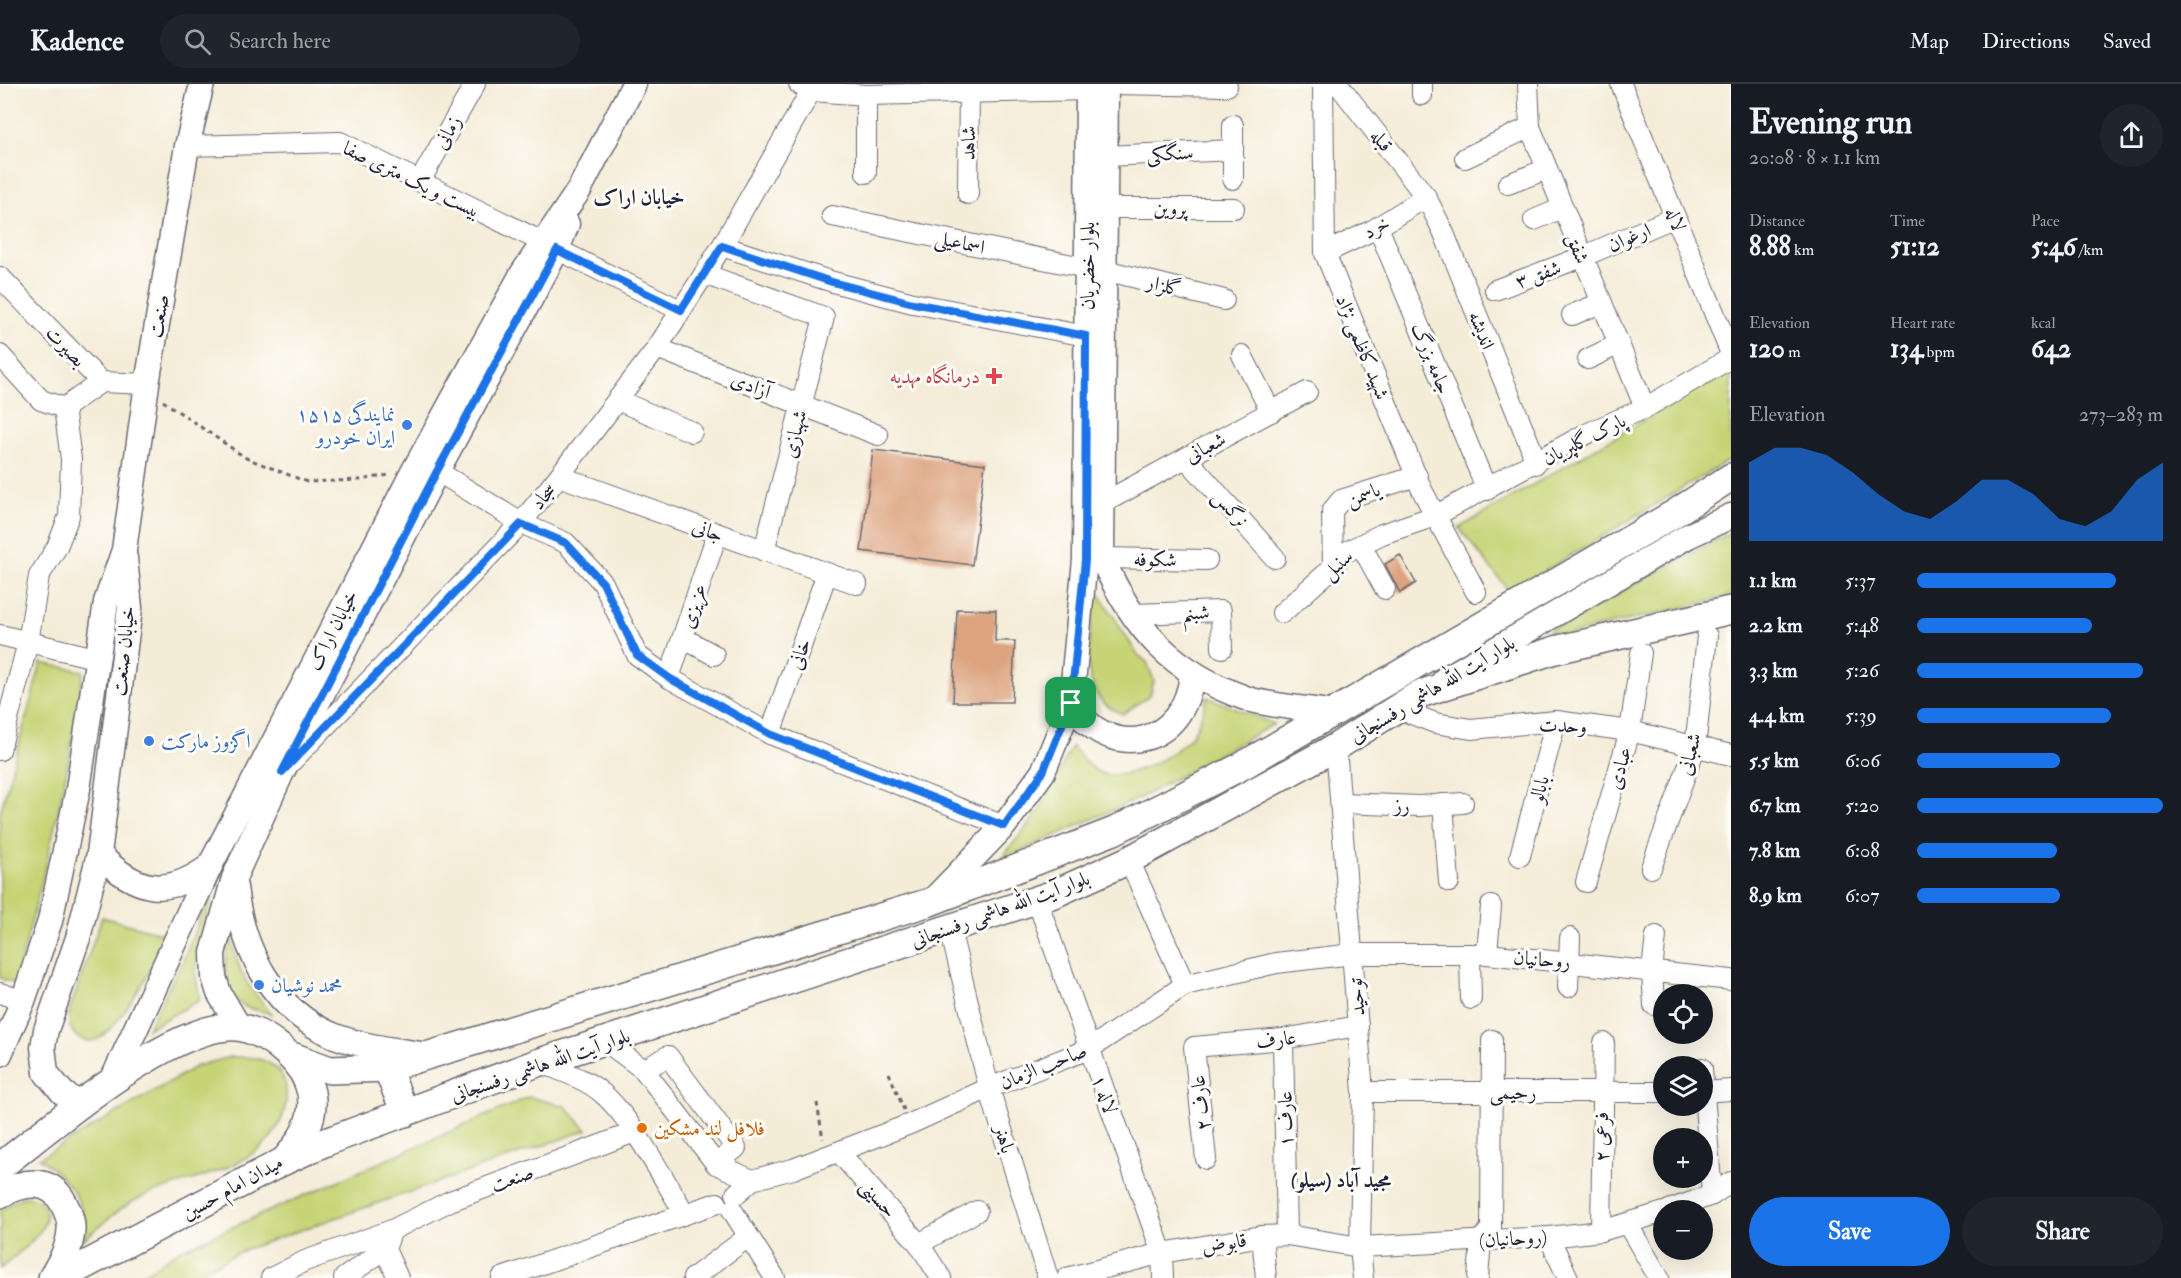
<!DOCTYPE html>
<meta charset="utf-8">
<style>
:root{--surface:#171b24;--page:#20242c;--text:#f1f3f6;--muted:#9ea1a6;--line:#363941;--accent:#1a73e8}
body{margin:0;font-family:"IM FELL Double Pica",Amiri,serif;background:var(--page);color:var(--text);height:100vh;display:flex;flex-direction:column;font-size:22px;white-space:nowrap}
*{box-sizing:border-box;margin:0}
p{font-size:20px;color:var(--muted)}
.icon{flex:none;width:33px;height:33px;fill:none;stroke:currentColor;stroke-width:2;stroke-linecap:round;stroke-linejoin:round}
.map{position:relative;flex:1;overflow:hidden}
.sheet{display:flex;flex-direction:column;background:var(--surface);width:450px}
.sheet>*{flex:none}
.fabs{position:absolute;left:1653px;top:900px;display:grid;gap:12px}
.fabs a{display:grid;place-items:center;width:60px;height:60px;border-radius:50%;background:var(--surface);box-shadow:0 6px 24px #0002;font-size:30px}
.pin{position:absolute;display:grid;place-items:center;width:51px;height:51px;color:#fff;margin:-26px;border-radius:12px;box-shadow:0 3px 9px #0006}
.round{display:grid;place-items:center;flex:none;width:63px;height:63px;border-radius:32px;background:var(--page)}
.summary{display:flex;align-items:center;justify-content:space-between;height:102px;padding:0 18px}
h1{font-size:33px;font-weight:700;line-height:45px}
.metrics{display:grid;grid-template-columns:repeat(3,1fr);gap:9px;height:102px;padding:6px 18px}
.metrics div{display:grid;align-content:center}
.metrics b{font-size:26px;font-weight:700}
.metrics small{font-size:16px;font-weight:400}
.metrics p{font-size:16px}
.chart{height:168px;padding:12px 18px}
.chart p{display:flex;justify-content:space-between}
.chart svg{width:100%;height:108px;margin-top:6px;fill:var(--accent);opacity:.7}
.action{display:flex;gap:12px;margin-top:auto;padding:12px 18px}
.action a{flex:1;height:69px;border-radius:36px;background:var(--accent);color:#fff;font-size:24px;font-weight:700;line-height:69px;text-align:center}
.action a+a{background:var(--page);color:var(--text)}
ul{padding:0 18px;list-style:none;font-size:20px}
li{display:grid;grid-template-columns:96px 72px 1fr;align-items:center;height:45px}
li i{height:15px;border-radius:8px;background:var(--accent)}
header{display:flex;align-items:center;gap:36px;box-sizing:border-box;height:84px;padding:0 30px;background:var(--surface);border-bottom:2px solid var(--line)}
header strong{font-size:28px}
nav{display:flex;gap:33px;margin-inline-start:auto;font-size:21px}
.search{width:420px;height:54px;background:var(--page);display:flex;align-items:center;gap:15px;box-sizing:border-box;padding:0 21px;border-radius:33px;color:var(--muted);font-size:22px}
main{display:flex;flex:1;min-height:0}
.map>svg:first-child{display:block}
.green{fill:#c6d476;stroke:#747b58;stroke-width:1.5}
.building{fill:#dca37e}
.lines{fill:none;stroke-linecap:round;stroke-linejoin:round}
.minor-casing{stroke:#6c6972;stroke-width:22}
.major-casing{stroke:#6c6972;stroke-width:27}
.highway-casing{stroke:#6c6972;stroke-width:30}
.path{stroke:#6c6972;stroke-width:3;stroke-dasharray:4.5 4.5;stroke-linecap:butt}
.minor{stroke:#fff;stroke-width:20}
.major{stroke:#fff;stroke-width:24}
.highway{stroke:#fff;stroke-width:27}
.route-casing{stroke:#fff;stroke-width:12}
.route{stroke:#1a73e8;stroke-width:8}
.health-dot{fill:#e0444e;stroke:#fdfcf7;stroke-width:2}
.shop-dot{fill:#3f7fe0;stroke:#fdfcf7;stroke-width:2}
.food-dot{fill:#e8710a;stroke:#fdfcf7;stroke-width:2}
.labels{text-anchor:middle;stroke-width:6;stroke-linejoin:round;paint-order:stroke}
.street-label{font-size:20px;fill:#22223b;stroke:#fdfcf7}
.health-label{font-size:20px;fill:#be3a42;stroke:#fdfcf7;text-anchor:end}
.shop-label{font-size:20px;fill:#366cbe;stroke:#fdfcf7;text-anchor:start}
.food-label{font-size:20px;fill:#c56008;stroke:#fdfcf7;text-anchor:start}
.neighbourhood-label{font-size:21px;font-weight:bold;fill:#22223b;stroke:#fdfcf7}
</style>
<header>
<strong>Kadence</strong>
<div class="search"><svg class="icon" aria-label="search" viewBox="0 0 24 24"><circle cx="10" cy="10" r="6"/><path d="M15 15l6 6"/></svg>Search here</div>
<nav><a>Map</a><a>Directions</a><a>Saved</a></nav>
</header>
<main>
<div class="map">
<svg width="1731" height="1194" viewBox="0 0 1731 1194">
<rect width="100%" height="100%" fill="#fdfcf7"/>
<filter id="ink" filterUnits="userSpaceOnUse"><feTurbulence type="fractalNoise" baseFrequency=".0167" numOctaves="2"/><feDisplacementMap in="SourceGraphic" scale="12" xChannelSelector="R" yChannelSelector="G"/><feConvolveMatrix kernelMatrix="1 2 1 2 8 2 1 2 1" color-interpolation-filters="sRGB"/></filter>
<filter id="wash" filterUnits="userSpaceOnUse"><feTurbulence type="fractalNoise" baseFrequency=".008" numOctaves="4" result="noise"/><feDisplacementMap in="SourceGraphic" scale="24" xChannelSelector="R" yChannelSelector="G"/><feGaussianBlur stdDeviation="1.35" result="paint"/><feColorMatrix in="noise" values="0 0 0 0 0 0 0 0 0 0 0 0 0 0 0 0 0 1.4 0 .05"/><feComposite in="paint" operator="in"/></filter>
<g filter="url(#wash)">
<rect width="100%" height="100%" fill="#f5ecd8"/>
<g class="green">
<polygon points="1731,285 1731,375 1510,508 1459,444"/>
<polygon points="1731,448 1731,512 1521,562"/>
<path d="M1097 506 1137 570 1147 578 1154 597 1150 611 1123 630C1071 613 1091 546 1097 506Z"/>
<path d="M41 579 83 587C69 694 43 796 15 900L0 894V729Z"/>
<path d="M1207 613 1274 640 1140 714 1000 776 1039 727 1072 662C1079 670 1088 683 1098 688 1123 700 1176 672 1192 651 1199 641 1204 625 1207 613Z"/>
<polygon points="214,800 195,887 200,916 147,945 183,876"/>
<path d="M102 833 164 850C160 876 122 938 101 953 95 958 86 958 79 954 68 947 68 936 70 925Z"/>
<path d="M230 847C238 889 244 898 272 930 264 927 252 926 244 922 219 909 225 870 230 847Z"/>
<path d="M230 973C248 973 268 972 280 989 288 999 287 1012 285 1024 271 1086 190 1092 142 1113 121 1122 101 1141 83 1156 89 1118 68 1096 39 1074L197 982Z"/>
<polygon points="529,1013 565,1022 587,1046 244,1166 187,1194 138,1194 178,1167"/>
<path d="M22 1113C33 1113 41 1114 45 1125 54 1145 14 1172 0 1185V1126Z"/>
</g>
<g id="blocks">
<g class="building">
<polygon points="873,366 985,380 972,481 861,467"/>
<polygon points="1400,471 1416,499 1400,509 1385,480"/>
<polygon points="957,525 996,526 995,557 1015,557 1012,618 953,618"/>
</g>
</g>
</g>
<g filter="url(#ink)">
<use href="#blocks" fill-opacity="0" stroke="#6c6972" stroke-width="1.5"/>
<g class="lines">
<g class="minor-casing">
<g id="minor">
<polyline points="799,0 812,7 866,11 1088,6"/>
<polyline points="1113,0 1227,2"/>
<polyline points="1323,0 1325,169 1422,406 1476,508"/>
<polyline points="1338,0 1426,113 1443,147 1531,364 1535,380"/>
<polyline points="1422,0 1422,11"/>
<polyline points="1528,0 1530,43 1645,324"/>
<polyline points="1621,0 1731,270"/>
<polyline points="866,11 866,89"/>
<polyline points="187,62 340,58 680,226"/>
<polyline points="1106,72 1233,66"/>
<polyline points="1465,74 1530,43"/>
<polyline points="1233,95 1233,41"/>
<polyline points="420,97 475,0"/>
<polyline points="1508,100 1547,85"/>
<polyline points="968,110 969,0"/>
<polyline points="1105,124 1234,124"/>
<polyline points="832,132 1087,184"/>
<polyline points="1534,136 1562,124"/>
<polyline points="1378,143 1487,406"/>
<polyline points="722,162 833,198 913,219 1086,252"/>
<polyline points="1325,169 1373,146 1426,113"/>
<polyline points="1105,186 1224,216"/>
<polyline points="704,190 824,233 764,467"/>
<polyline points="0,193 101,298 147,300"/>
<polyline points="1495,206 1582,173 1675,133"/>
<polyline points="1572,231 1601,219"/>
<polyline points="657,264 878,351"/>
<polyline points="0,271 41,316 64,324"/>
<polyline points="1242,271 1271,328"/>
<polyline points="1588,275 1619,260"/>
<polyline points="617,316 692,348"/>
<polyline points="1186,374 1275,474"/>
<polyline points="437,387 521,439 566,459 603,499 637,571 669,594 770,650 1004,742"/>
<polyline points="559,392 857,500"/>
<polyline points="1103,419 1307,308"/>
<polyline points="1361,461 1385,505"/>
<polyline points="1102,474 1207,476"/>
<polyline points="1333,482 1332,427 1341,416 1417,392"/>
<polyline points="1282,529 1328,488 1344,469 1382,450 1435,432 1584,351 1645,324 1731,274"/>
<polyline points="1133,530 1221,527 1222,564"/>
<polyline points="0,551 99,575"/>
<polyline points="683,554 714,571"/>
<polyline points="669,594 717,450"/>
<polyline points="1396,624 1435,639 1471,645 1556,637 1630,647 1731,671"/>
<polyline points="770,650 827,489"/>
<polyline points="1336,663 1363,1008 1360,1163 1363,1194"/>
<polyline points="0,666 28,558 39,492 57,463 69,432 71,375 64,324 101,298"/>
<polyline points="292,677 521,439 559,392 657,264 722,162 815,0"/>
<polyline points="1341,719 1419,722 1463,719"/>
<polyline points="1443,720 1449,798"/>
<polyline points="1520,772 1556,637"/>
<polyline points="1129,776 1185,901"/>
<polyline points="1651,784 1695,664 1707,552"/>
<polyline points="1586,798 1630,647 1641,569"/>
<polyline points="1037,816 1162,1169 1163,1194"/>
<polyline points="950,845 989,1004 1048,1194"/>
<polyline points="1487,870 1491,822"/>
<polyline points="1470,872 1471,915"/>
<polyline points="1568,903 1570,854"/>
<polyline points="0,909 23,917"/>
<polyline points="1654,921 1652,887 1656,852"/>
<polyline points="1283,955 1287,1151"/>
<polyline points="605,957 644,986 716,1080 752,1096"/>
<path d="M540 978C560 987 585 994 602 1009 631 1033 664 1096 685 1130"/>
<polyline points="1702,984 1712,1111"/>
<polyline points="644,986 668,972 736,1064 716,1080"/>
<polyline points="1363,1008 1664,1008"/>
<polyline points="1702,1008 1731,1006"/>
<polyline points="839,1068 919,1160 941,1194"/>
<polyline points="1206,1075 1194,963 1283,955 1358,942"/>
<polyline points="736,1110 752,1096 793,1085 910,1040 989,1004 1089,965 1185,901 1276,879 1353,870 1487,870 1731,896"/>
<polyline points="732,1126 775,1194"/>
<polyline points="1669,1126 1712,1111 1731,1098"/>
<polyline points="1628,1141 1659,1194"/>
<polyline points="1601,1147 1604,959"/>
<polyline points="1262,1152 1266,1194"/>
<polyline points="1549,1153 1568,1194"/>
<polyline points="919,1160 977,1127"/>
<polyline points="385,1165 398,1194"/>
<polyline points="271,1194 305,1177 392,1146"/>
<polyline points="344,1194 385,1165 392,1146 450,1117 635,1048"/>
<polyline points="502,1194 717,1119"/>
<polyline points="693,1194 748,1153"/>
<polyline points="1067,1194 1162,1169 1262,1152 1287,1151 1360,1163 1549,1153 1601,1147 1664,1128"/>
<polyline points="1478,1194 1481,1156 1491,1145 1492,956"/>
</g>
</g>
<g class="major-casing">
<g id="major">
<path d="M1106 0 1102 474C1133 545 1173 589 1248 615 1275 623 1307 624 1334 629"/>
<polyline points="1445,595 1688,452 1731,432"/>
<path d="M1071 619C1110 680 1185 662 1192 590"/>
<path d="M99 770C136 808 167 814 210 782"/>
<path d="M235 803C242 866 273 927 335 952 364 963 396 966 426 971"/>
<polyline points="932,817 1004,742 1043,688 1071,619 1085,476 1088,0"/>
<polyline points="239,943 219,909 214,893 213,869 234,794 282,688 437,387 557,166 567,140"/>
<polyline points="0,970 23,917 50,837 78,705 106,518 124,466 147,300 187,62 202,0"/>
<polyline points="111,999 210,782 413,388 522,190 579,106 634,0"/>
<polyline points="80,1020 63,1009 46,989 43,963 46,946 78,854 99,770 130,524 125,474"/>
</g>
</g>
<g class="highway-casing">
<g id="highway">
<polyline points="289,971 330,986 387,984 930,818 1114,747 1242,682 1672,431 1731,393"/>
<polyline points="387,984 405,1029"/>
<polyline points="284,1077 326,1058 540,978 1054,810 1129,776 1336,663 1420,610 1555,566 1731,526"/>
<path d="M0 1083C51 1043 162 948 227 943 244 941 263 950 277 961 290 971 302 983 308 999 320 1028 303 1056 284 1077L60 1194"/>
<path d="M0 1110C23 1098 50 1092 64 1120 68 1128 72 1137 71 1146 70 1164 61 1179 52 1194"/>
</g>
</g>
<g class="path">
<polyline points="163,317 246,374 307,398 360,396 389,391"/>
<polyline points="889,989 904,1026"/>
<polyline points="817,1019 823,1055"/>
</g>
<use href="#minor" class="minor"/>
<use href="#major" class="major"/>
<use href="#highway" class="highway"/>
</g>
</g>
<g class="lines" filter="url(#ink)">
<g class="route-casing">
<polygon id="route" points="722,162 832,198 913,219 1086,252 1085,476 1071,619 1043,688 1004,742 770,650 669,594 637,571 603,499 566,459 521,440 282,688 437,387 557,166 681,226"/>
</g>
<use href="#route" class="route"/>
</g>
<path class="health-dot" d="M991 283h6v6h6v6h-6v6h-6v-6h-6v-6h6z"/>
<g class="shop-dot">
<circle cx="407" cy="341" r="6"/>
<circle cx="149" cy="657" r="6"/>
<circle cx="259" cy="901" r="6"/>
</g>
<circle class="food-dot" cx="642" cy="1044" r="6"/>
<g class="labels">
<g class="street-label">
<text transform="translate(447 48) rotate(-60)" y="7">زمانی</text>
<text transform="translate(1382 56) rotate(52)" y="7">قبله</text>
<text transform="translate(968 59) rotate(-89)" y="7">شاهد</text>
<text transform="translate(1170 69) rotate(-3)" y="7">سنگکی</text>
<text transform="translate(412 95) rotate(26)" y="7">بیست و یک متری صفا</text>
<text x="1170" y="131">پروین</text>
<text transform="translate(1676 135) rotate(68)" y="7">لاله</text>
<text transform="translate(1376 143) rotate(-29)" y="7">خرد</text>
<text transform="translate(1629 153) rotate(-23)" y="7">ارغوان</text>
<text transform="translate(960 158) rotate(12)" y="7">اسماعیلی</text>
<text transform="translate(1578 164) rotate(68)" y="7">شفق</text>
<text transform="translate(1087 182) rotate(-90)" y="7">بلوار خضریان</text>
<text transform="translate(1538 190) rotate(-20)" y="7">شفق ۳</text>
<text transform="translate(1164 201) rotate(14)" y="7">گلزار</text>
<text transform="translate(158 232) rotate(-80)" y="7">صنعت</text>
<text transform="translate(1482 246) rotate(68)" y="7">اندیشه</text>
<text transform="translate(66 262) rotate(46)" y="7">بصیرت</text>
<text transform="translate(1363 263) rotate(68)" y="7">شهید کاظمی نژاد</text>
<text transform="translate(1432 274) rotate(68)" y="7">جامه بزرگ</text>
<text transform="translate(751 301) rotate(21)" y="7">آزادی</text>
<text transform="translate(794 350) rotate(-76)" y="7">شهبازی</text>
<text transform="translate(1584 355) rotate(-27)" y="7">پارک گلپریان</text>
<text transform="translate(1205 363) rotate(-28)" y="7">شعبانی</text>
<text transform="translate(1363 410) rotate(-20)" y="7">یاسمن</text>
<text transform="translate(543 412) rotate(-51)" y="7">سجاد</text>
<text transform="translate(1231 424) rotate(48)" y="7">نرگس</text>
<text transform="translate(708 446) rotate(20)" y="7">جانی</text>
<text transform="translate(1155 475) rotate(1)" y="7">شکوفه</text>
<text transform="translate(1337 480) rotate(-41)" y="7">سنبل</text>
<text transform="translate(693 522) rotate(-72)" y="7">عزیزی</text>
<text transform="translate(1196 528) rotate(-2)" y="7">شبنم</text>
<text transform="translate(332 546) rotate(-63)" y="7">خیابان اراک</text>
<text transform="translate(123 567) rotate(-84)" y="7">خیابان صنعت</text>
<text transform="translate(799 570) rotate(-71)" y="7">خانی</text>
<text transform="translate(1432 605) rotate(-31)" y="7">بلوار آیت الله هاشمی رفسنجانی</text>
<text transform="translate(1563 641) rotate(2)" y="7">وحدت</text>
<text transform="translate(1689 670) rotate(-75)" y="7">شعبانی</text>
<text transform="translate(1619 684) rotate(-74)" y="7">عبادی</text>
<text transform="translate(1539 705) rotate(-75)" y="7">بابالو</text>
<text transform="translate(1402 721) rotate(1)" y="7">رز</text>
<text transform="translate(1000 825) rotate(-20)" y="7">بلوار آیت الله هاشمی رفسنجانی</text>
<text transform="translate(1542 875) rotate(5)" y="7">روحانیان</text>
<text transform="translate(1356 913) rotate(-95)" y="7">توحید</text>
<text transform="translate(1276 955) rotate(-7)" y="7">عارف</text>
<text transform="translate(540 981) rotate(-19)" y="7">بلوار آیت الله هاشمی رفسنجانی</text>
<text transform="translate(1043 982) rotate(-22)" y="7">صاحب الزمان</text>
<text x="1513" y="1015">رحیمی</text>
<text transform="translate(1105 1010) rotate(70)" y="7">لاله ۱</text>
<text transform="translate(1200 1019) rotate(-96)" y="7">عارف ۲</text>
<text transform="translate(1285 1035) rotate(-91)" y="7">عارف ۱</text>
<text transform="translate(1601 1053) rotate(-90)" y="7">فرعی ۲</text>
<text transform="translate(1005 1055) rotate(73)" y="7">باهنر</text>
<text transform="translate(512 1094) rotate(-20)" y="7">صنعت</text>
<text transform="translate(232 1103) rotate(-29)" y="7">میدان امام حسین</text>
<text transform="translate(879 1114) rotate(49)" y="7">حسینی</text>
<text transform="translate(1513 1154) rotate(-3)" y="7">(روحانیان)</text>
<text transform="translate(1224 1159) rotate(-10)" y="7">قابوض</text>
</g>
<g class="health-label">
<text x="980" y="299">درمانگاه مهدیه</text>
</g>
<g class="shop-label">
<text x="395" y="337" text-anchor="end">نمایندگی ۱۵۱۵<tspan x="395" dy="23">ایران خودرو</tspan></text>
<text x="161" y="664">اگزوز مارکت</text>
<text x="271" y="908">محمد نوشیان</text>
</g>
<g class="food-label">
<text x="654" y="1051">فلافل لند مشکین</text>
</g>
<g class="neighbourhood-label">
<text x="639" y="120">خیابان اراک</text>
<text x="1341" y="1103">(مجید آباد (سیلو</text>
</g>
</g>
</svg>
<div class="fabs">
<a><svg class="icon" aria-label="locate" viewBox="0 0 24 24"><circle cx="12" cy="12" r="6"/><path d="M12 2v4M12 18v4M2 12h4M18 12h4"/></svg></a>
<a><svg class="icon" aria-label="layers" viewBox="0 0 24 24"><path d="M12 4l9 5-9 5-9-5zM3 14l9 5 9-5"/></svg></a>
<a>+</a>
<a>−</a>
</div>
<div class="pin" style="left:1071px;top:619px;background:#1e9e55"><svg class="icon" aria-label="arrive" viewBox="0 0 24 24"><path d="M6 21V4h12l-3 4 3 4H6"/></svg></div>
</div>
<section class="sheet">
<div class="summary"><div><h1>Evening run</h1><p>20:08 · 8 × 1.1 km</p></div><a class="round"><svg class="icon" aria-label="share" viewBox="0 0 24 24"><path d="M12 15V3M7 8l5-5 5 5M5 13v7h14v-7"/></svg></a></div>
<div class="metrics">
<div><p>Distance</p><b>8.88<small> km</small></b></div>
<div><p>Time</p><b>51:12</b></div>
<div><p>Pace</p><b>5:46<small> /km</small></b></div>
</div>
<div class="metrics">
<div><p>Elevation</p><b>120<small> m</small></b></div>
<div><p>Heart rate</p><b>134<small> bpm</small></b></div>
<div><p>kcal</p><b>642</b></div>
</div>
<div class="chart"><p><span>Elevation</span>273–283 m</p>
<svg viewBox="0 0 160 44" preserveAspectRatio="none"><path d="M0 44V12L10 6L20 6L30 9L40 16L50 25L60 32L70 35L80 28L90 19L100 19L110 25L120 35L130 38L140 32L150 19L160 12V44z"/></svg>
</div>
<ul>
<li><b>1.1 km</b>5:37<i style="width:81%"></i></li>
<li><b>2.2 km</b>5:48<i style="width:71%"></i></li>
<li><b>3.3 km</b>5:26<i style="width:92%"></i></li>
<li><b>4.4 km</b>5:39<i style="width:79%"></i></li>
<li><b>5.5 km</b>6:06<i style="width:58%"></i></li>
<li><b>6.7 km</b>5:20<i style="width:100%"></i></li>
<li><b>7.8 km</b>6:08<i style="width:57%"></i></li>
<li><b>8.9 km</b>6:07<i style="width:58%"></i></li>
</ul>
<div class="action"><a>Save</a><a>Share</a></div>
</section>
</main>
